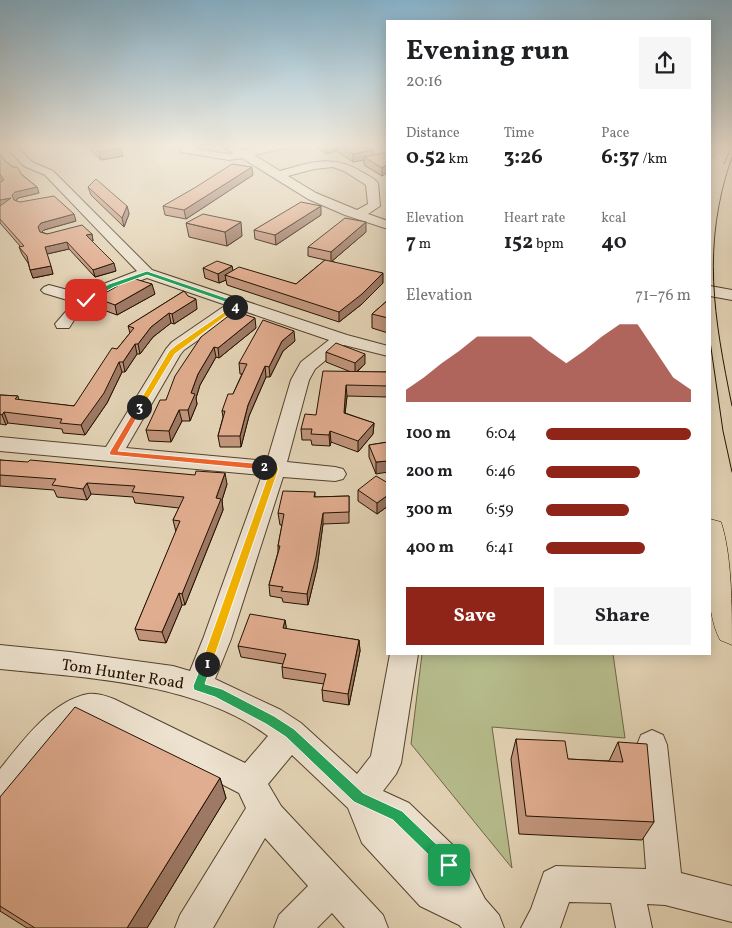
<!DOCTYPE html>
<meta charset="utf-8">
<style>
:root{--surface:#fff;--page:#f6f6f6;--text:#202124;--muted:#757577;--accent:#8f2418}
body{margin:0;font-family:Vollkorn,serif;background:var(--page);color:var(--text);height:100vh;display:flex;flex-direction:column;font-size:19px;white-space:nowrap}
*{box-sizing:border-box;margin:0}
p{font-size:16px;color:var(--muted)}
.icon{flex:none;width:28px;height:28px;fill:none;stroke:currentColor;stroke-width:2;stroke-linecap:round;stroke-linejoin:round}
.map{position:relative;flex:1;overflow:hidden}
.panel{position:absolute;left:386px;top:20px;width:325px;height:635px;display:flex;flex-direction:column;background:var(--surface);border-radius:0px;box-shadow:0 2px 12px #0003}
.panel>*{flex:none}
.pin{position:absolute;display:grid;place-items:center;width:42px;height:42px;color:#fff;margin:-21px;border-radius:10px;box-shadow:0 2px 8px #0006}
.km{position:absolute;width:25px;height:25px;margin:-12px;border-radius:50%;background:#222;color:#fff;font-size:14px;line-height:25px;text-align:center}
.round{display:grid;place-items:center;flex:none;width:52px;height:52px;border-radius:0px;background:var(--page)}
.head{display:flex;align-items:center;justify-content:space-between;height:85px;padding:0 20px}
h1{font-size:28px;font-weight:700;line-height:38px}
.stats{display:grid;grid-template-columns:repeat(3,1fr);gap:8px;height:85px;padding:5px 20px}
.stats div{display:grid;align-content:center}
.stats b{font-size:21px;font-weight:700}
.stats small{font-size:14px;font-weight:400}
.stats p{font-size:14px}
.chart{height:140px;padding:10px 20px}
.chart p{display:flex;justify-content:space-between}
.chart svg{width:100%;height:90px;margin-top:5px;fill:var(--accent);opacity:.7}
.action{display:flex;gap:10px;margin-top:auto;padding:10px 20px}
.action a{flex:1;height:58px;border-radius:0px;background:var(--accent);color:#fff;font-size:20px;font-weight:700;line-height:58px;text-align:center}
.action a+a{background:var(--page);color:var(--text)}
ul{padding:0 20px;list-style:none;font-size:16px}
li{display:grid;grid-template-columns:80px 60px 1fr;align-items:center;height:38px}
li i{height:12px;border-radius:6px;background:var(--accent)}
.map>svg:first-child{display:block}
.green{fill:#b6bc8c;stroke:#6c6746}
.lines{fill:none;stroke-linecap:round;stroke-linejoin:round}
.minor-casing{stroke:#53422d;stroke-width:2}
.major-casing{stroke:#231200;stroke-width:1}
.minor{fill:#ede2cf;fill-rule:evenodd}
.major{fill:#e3d3b5;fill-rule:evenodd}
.tram{stroke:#231200;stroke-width:1}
.wall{fill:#c2957c;stroke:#231200}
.shaded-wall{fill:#9e7965;stroke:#231200}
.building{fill:#e1ad90;stroke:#231200}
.split-1{fill:#22a559;stroke:#fff}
.split-2{fill:#f5b400;stroke:#fff}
.split-3{fill:#f0652b;stroke:#fff}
.split-4{fill:#f5b400;stroke:#fff}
.split-5{fill:#22a559;stroke:#fff}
.labels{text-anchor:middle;stroke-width:4.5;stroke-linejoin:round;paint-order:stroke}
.near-street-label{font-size:16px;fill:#231200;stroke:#ede2cf}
</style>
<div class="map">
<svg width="732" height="928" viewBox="0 0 732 928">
<rect width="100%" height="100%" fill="#e3d3b5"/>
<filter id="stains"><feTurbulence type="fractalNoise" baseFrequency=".004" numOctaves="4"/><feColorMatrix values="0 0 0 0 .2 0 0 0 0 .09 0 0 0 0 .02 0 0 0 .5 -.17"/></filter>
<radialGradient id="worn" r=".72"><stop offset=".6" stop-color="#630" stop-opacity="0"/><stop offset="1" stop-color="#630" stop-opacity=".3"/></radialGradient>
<polygon class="green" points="422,654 613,654 625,738 492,727 512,868 411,744"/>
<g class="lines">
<g class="minor-casing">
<g id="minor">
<path d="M4 145H15L32 162 53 171 152 270 347 335 388 346V356L344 345 315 369 309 380 287 462 335 467 343 469 346 474 343 479 335 481 283 477 231 639 215 679 281 710 301 723 357 774 371 756 390 654H418L401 763 396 774 383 791 409 803 461 853 485 899 499 915 504 928H462L459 925 420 906 362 843 348 808 292 755 268 784 281 806 383 915 388 928H345L332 913 317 928H274L279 915 308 886 265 838 213 928H175L180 915 246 808 239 793 101 722H88L76 730 51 755 11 805 0 810V769C22 742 51 701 88 694 97 693 106 696 114 699L245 763 268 736C195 682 88 678 0 669V645L70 652 173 666 190 671 203 639 262 475 0 451V437L106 447 166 349 172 342 226 305 147 278 117 289 94 301 76 317 69 328H57L55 324 74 302 44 293 41 290 44 287 49 285 83 294 106 283 137 271 45 175 24 166ZM241 310 329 340 301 362 291 380 267 461 126 448 180 355 184 350Z"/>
<path d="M187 145H200L196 149 229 154 233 153 220 145H233L245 150 272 145H291L290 147 254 155 280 171C311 162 333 154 362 172 367 175 374 178 378 183L380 206 368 214 388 221V229L345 215 308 199 242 158 229 160 181 152 180 150ZM333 167 344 171 366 185 368 204 357 210 316 193 288 176 314 169Z"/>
<polygon points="710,286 732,290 732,300 710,296"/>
<polygon points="652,730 663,735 667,745 681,873 732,886 732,922 665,905 647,904 652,928 616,928 611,903 569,902 560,928 521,928 531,909 544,872 556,866 646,869 637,745 641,735"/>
</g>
</g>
<g class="major-casing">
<g id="major">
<polygon points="710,145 721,145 715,155 710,156"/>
<path d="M710 519 721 522C732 555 732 608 732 645L720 640C703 607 710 556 710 519Z"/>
</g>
</g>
<use href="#minor" class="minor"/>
<use href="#major" class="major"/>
<g class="tram">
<path d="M732 157C701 246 714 317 732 406"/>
<polyline points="724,164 732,146"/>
<polyline points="710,341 723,431 732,472"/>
</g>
</g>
<g class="wall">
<polygon points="86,145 117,145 123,156 101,160"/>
<polygon points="313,145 363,145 373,155 388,155 388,172 382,176 364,165 364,160 353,162 337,151 326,154"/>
<polygon points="0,154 5,161 37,187 39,193 18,198 16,201 76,221 44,230 42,232 47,234 92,234 93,241 92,241 116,271 95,277 69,249 47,254 53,274 33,278 28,263 22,254 19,247 20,246 0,223 0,182 2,181 0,178"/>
<polygon points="253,175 186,219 165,215 163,206"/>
<polygon points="88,187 127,206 129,214 124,227 91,195"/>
<polygon points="321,215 276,245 255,239 254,230"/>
<polygon points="186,223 242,236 227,246 189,237"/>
<polygon points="366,232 332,261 383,283 362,304 339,322 227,285 226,280 219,283 205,278 203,268 232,266 233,271 296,284 325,260 308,256 308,247"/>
<polygon points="184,291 197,309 174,324 171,323 153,337 140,354 137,354 125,372 122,372 107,403 85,435 63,433 62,429 8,423 6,425 0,424 0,395 18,396 19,400 74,406 117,349 130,333 128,326"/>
<polygon points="155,294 117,315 98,308 96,298"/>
<polygon points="388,300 388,333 372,328 372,314"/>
<polygon points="256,328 219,358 216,357 200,385 196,398 197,404 190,421 182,421 171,442 149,441 146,430 166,400 201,337"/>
<polygon points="295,341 283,351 270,377 266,377 249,416 241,447 220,447 218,436 223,417 222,411 233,394 242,374 240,374 239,363"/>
<polygon points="326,352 365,364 357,372 388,372 388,397 347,396 345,413 374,423 373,434 358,452 331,442 330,446 312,445 311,440 302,440 301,429 316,415 351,372 326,362"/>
<polygon points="388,442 376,474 369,457 369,445"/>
<polygon points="0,460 227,484 222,500 223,510 185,605 182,605 166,643 139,640 135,629 176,532 173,520 179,508 135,503 133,497 91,494 87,500 57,497 54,490 0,486"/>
<polygon points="388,483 388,506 377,514 358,501 358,490"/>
<polygon points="315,492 315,497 349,496 349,523 323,524 317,568 308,605 283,602 282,598 270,596 269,585 278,552 278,546 282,525 280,525 278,513"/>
<polygon points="285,620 286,629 359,640 360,651 349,705 323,701 322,690 324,684 283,678 282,667 283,664 241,657 238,646"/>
<polygon points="516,739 568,759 609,761 618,742 654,822 642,840 519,834 511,759"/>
<polygon points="220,778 226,798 147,928 27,928 0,911 0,797"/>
</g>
<g class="shaded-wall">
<polygon points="331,145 337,145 337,151 326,154 326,146"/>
<polygon points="121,148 123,156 101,160 99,152"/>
<polygon points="373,150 373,158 364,157 364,160 353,162 353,154"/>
<polygon points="388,164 388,172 382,176 382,168"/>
<polygon points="252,167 253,175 186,219 184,210"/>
<polygon points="37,187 39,193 18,198 14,202 12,195 15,192"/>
<polygon points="11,198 0,207 0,200"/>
<polygon points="127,206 129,214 124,227 122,218"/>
<polygon points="321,206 321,215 276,245 275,235"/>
<polygon points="74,214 76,221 44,230 40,234 38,227 41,223"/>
<polygon points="241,222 242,236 227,246 225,232"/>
<polygon points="366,222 366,232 331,262 331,252"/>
<polygon points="92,234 93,241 88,242 86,235"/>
<polygon points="67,242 69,249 47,254 45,247"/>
<polygon points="114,263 116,271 95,277 93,270"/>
<polygon points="51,266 53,274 33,278 30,270"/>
<polygon points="232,266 234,275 225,275 226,280 219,283 218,274"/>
<polygon points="383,273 383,283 362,304 339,322 339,312"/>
<polygon points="152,284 155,294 117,315 115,305"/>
<polygon points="196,299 197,309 174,324 172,314"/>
<polygon points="169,313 171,323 153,337 140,354 138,344 151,327"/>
<polygon points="255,318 256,328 219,358 218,348"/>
<polygon points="294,331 295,341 283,351 270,377 269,367 282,341"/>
<polygon points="135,344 137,354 125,372 123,362"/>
<polygon points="214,347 216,357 200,385 196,398 197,404 190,421 188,410 191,393 198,374"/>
<polygon points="365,354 365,364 355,373 355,363"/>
<polygon points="119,362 122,372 107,403 85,435 81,425"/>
<polygon points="265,366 266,377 249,416 241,447 240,436 248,405"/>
<polygon points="346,385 347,396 344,424 344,413"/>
<polygon points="179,410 182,421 171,442 169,431"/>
<polygon points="4,412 8,423 6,425 2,415"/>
<polygon points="374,423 373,434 358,452 358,441"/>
<polygon points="330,431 331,442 330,446 329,435"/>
<polygon points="388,461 388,472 376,474 376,462"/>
<polygon points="225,473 227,484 222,500 223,510 185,605 182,594"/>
<polygon points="87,483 91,494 87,500 83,489"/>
<polygon points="388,495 388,506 377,514 377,503"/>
<polygon points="323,513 323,524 317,568 308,605 307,594"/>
<polygon points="179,593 182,605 166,643 162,632"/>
<polygon points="285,620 287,631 283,628"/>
<polygon points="359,640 360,651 349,705 348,694"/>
<polygon points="220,778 226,798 147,928 127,928"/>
</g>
<g class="building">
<polygon points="92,145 117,145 121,148 99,152"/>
<polygon points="339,145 363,145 373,150 353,154"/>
<polygon points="384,153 388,155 388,164 382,168 364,157"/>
<polygon points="0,154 5,161 13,167 17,167 22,175 37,187 15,192 12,195 14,200 20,202 54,196 74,214 41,223 38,227 40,232 47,234 82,225 92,234 86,235 114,263 93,270 67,242 45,247 51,266 30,270 27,256 19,247 24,246 0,219 0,206 11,198 0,200 0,182 4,180 0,174"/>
<polygon points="232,164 252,167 184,210 163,206 196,187"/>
<polygon points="96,179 127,206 122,218 88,187"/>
<polygon points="301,202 321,206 275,235 254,230"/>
<polygon points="203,214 241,222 225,232 186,223"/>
<polygon points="345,218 366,222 331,252 308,247"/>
<polygon points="325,260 383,273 362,294 339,312 225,275 239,267 296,284"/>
<polygon points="217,261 232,266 218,274 203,268"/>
<polygon points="132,278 152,284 115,305 96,298"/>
<polygon points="184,291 188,296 196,299 172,314 169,313 151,327 138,344 135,344 123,362 119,362 104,393 81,425 60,423 62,419 4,412 2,415 0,414 0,395 18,396 15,399 74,406 112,348 117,349 134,328 128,326"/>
<polygon points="388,300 388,318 372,314"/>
<polygon points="235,311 255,318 218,348 214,347 198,374 191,393 195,394 188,410 179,410 169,431 146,430 160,400 166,400 175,376 201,337"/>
<polygon points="263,320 294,331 282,341 269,367 265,366 248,405 240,436 218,436 225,411 222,411 228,394 233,394 247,364 239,363"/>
<polygon points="336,343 365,354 355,363 326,352"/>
<polygon points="323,371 388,372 388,386 346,385 344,413 374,423 358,441 330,431 329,435 311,434 312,429 301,429 305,414 316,415"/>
<polygon points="388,442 388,461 376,462 369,445"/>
<polygon points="0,460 28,462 30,460 195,475 196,471 225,473 216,498 221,499 182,594 179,593 162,632 135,629 180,521 173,520 184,497 132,492 135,486 87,483 83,489 52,485 56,479 0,475"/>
<polygon points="376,476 388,483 388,495 377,503 358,490"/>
<polygon points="283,491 315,492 314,497 349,496 349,512 323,513 316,557 307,594 281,591 283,587 269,585 280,546 278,546 284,514 278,513"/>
<polygon points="250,614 285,620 283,628 359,640 348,694 322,690 326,674 282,667 286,654 238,646"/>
<polygon points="75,707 220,778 127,928 35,928 0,906 0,797"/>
<polygon points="516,739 565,741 568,759 623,762 618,742 647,744 654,822 526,816"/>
</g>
<linearGradient id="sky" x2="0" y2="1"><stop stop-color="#87b6d1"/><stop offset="0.53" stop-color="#f2ebde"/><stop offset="1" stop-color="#f2ebde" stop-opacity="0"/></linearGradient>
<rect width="732" height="275" fill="url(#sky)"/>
<polygon class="split-1" points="207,660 212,664 205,684 222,689 274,716 294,729 363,793 402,811 453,860 455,865 453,870 449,871 444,870 393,820 354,802 286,737 266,724 215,697 194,690 193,686 203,661"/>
<polygon class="split-2" points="264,464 275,465 279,468 212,664 207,669 201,664 270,470 261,469 260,467"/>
<polygon class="split-3" points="137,406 143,407 118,451 264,464 268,467 264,470 110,455 109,453"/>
<polygon class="split-4" points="233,306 238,307 175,354 142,409 137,409 136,407 169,351 176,345"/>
<polygon class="split-5" points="147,271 241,303 242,304 237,308 233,308 234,305 147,275 114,287 88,301 83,300 109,284"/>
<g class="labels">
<g class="near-street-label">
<text transform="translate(123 673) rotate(9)" y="6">Tom Hunter Road</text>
</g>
</g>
<rect width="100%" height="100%" filter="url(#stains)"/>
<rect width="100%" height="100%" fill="url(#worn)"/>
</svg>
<div class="pin" style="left:449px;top:865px;background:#1e9e55"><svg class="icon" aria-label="arrive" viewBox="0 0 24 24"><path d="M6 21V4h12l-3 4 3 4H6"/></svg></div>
<div class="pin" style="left:86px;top:300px;background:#d93025"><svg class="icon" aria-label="check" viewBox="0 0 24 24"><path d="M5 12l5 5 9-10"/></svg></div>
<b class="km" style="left:207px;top:664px">1</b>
<b class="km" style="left:264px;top:467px">2</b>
<b class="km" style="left:139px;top:407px">3</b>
<b class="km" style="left:235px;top:307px">4</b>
<section class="panel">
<div class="head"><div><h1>Evening run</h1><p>20:16</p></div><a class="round"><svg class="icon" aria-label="share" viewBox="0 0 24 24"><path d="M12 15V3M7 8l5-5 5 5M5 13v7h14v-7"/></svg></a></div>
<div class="stats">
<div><p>Distance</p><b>0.52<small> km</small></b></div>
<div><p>Time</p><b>3:26</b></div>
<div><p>Pace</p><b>6:37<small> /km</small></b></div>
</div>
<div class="stats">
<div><p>Elevation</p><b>7<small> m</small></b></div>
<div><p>Heart rate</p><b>152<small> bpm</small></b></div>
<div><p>kcal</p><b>40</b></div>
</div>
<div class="chart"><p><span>Elevation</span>71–76 m</p>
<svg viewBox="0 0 160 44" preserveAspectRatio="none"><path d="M0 44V38L10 32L20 25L30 19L40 12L50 12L60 12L70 12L80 19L90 25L100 19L110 12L120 6L130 6L140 19L150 32L160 38V44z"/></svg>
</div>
<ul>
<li><b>100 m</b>6:04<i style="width:100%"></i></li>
<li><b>200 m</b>6:46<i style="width:65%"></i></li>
<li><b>300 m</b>6:59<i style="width:57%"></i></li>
<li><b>400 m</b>6:41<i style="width:68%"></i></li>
</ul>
<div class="action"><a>Save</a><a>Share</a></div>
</section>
</div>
